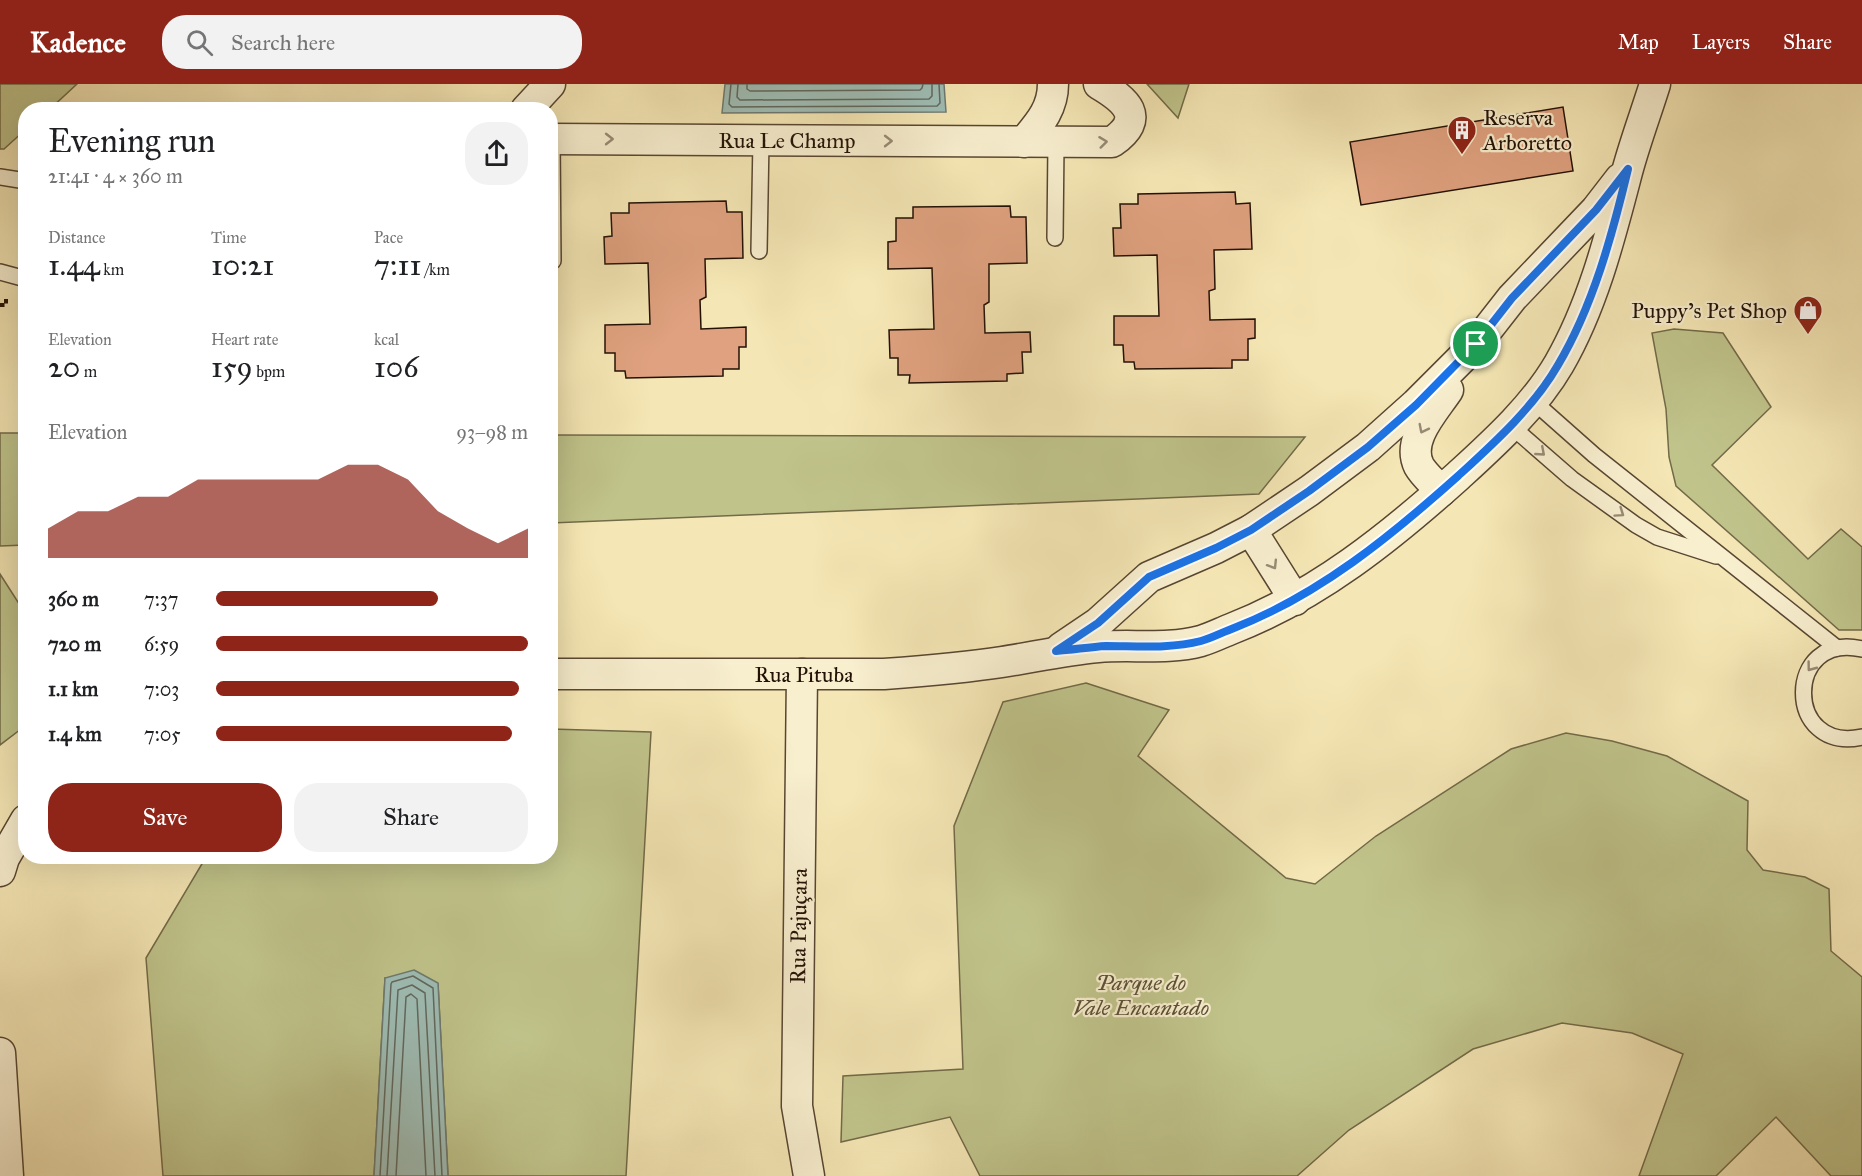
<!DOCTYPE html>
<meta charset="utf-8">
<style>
:root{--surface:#fff;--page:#f2f2f2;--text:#202124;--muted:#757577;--accent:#8f2418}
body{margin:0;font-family:"IM FELL Great Primer",serif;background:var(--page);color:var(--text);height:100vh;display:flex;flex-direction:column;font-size:22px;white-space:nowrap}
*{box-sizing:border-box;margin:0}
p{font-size:20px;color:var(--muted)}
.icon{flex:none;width:33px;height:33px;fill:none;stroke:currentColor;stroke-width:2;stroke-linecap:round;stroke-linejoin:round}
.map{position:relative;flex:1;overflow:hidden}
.drawer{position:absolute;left:18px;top:18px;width:540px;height:762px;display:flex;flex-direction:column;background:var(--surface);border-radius:24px;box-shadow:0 6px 24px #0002}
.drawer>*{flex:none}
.pin{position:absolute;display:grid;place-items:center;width:51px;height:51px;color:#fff;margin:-26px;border:3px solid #fff;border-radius:50%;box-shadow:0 2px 6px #0007}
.round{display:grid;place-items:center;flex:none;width:63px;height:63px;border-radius:24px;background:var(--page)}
.overview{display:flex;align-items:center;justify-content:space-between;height:102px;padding:0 30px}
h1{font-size:33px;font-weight:600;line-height:45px}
.metrics{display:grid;grid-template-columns:repeat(3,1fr);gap:9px;height:102px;padding:6px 30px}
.metrics div{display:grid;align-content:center}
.metrics b{font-size:30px;font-weight:600}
.metrics small{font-size:16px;font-weight:400}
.metrics p{font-size:16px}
.chart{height:168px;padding:12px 30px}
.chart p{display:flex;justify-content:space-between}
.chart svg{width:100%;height:108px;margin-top:6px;fill:var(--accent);opacity:.7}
.button{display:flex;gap:12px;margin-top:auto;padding:12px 30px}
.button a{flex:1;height:69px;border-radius:24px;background:var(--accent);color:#fff;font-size:24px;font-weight:600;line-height:69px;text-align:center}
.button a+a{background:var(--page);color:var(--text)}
ul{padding:0 30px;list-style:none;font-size:20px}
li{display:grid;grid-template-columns:96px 72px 1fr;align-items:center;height:45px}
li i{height:15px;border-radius:8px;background:var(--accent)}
header{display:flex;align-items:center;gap:36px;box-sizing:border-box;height:84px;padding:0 30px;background:var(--accent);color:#fff}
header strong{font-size:28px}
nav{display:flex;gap:33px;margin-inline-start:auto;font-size:21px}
.search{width:420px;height:54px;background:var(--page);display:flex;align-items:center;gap:15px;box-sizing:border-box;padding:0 21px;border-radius:24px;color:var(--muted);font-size:22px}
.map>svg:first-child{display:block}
.green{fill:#c0c48b;stroke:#726a48;stroke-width:1.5}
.water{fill:#9fbeb6;stroke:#6d7970;stroke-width:1.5}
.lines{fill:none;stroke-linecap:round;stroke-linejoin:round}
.shore{stroke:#61685e;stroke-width:1.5}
.building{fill:#dfa17f;stroke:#231106;stroke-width:1.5}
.service-casing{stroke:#584632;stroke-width:18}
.minor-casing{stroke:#584632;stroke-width:33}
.path{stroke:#231106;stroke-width:4;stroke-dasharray:4.5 3;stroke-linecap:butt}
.service{stroke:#f8efcf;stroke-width:15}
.minor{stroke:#f8efcf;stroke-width:30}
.oneway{stroke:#988b75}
.route-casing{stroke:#fff;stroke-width:12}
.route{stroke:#1a73e8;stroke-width:8}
.labels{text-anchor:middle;stroke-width:4.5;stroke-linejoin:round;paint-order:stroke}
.poi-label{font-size:22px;fill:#231106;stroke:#f8efcf;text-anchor:start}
.street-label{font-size:22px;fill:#231106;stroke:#f8efcf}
.park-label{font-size:22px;font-style:italic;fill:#5a5035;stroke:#f8efcf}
</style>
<header>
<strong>Kadence</strong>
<div class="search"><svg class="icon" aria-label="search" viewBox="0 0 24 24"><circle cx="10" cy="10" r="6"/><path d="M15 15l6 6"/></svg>Search here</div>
<nav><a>Map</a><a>Layers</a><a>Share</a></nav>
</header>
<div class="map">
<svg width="1862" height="1092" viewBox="0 0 1862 1092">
<rect width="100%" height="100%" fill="#f5e7b5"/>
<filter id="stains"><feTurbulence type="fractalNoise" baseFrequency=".00333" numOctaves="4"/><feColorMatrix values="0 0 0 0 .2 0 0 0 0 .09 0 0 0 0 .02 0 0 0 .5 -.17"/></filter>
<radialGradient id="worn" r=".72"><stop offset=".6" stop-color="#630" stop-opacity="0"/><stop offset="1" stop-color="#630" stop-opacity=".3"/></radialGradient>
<g class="green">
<polygon points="0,0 77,0 50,25 26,26 25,46 4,65 0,65"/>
<polygon points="1147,0 1189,0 1178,34"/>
<polygon points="1674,245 1723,249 1771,323 1712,381 1808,475 1841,445 1862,463 1862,546 1839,546 1676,402 1669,373 1666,325 1652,249"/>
<polygon points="0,349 25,349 25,461 0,462"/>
<polygon points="550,351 551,351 1305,353 1259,410 551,439"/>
<polygon points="0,490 25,529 25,642 0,661"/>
<polygon points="1086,599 1169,626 1138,672 1286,794 1315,800 1376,752 1511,665 1566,649 1612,657 1667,672 1748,717 1747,766 1763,786 1805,793 1829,805 1831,867 1862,893 1862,1092 1831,1092 1776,1033 1716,1092 1639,1092 1683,970 1632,949 1562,939 1473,965 1349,1046 1297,1092 980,1092 950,1033 841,1058 843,992 963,985 954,742 1003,618"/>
<polygon points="551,645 651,648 626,1092 448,1092 438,900 385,894 374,1092 163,1092 146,874 206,773 550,772"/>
</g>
<g class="water">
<polygon points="725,0 944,0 946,28 722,29"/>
<polygon points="414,886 438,899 448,1092 374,1092 385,894"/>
</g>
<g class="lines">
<g class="shore">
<polyline points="731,0 729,20 732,23 937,22 940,19 939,0"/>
<polyline points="738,0 737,13 740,16 929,15 932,12 932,0"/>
<polyline points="747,0 747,5 750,7 920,6 922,4 923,0"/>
<polyline points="380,1092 391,900 392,898 413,892 433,904 442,1092"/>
<polyline points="387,1092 398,906 412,901 425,909 435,1092"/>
<polyline points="396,1092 406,913 411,910 417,915 426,1092"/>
</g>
</g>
<g class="building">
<polygon points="1563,23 1573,87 1361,121 1350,58"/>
<polygon points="1235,108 1236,120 1250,119 1252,165 1214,166 1215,205 1209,207 1210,236 1255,235 1255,254 1248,255 1248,276 1232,276 1232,284 1135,285 1134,278 1124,278 1123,261 1114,261 1114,232 1159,232 1157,171 1114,172 1113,144 1121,144 1120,120 1138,120 1138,110"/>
<polygon points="726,117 727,128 742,128 743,174 705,175 706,213 700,216 701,245 746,243 746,263 739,263 739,285 723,285 723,292 626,294 625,287 615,287 615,269 605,269 605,241 650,240 648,179 605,180 604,153 612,152 611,129 629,129 629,119"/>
<polygon points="1010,122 1011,133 1026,133 1027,179 989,180 989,218 984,221 985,249 1030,248 1031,268 1022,268 1023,289 1007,290 1007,297 909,299 910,291 898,291 898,274 890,274 889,246 934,245 932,184 888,185 888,158 896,157 896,134 913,134 913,123"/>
</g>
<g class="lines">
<g class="service-casing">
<g id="service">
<polyline points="552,55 553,177"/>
<polyline points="0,93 26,97"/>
<polyline points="1055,154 1056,59"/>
<polyline points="759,167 761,56"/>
<polyline points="0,188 26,195"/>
<polyline points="1533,317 1594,371 1837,564"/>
<polyline points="1510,341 1572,395 1636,441 1657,453 1716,472"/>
<path d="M1862 565C1784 547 1784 670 1862 653"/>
</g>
</g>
<g class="minor-casing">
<g id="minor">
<polyline points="526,26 550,0"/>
<path d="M550 55 1112 58C1147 34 1126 16 1099 0"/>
<path d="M1024 58C1039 40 1053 25 1053 0"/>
<path d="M1441 407C1434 399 1424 391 1419 382 1406 356 1434 327 1448 306"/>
<polyline points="1251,446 1295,516"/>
<polyline points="1061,564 1098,539 1149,493 1216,464 1251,446 1309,407 1368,363 1416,320 1476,260 1512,214 1596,126 1620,95"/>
<path d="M550 590H884C924 587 963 584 1002 578 1034 573 1066 566 1098 563 1132 560 1167 566 1201 557 1211 554 1221 549 1231 545 1317 512 1390 453 1458 392 1494 359 1534 323 1559 280 1593 221 1610 153 1627 88 1635 58 1646 29 1655 0"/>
<polyline points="802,590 797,1022 809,1092"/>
<polyline points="0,787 4,774 26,736"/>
<polyline points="0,969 8,1092"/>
</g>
</g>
<polyline class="path" points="0,221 6,221 6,213"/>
<use href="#service" class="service"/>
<use href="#minor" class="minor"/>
</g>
<defs><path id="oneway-chevron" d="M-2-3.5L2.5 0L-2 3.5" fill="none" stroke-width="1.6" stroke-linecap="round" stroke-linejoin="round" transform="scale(1.5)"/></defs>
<g class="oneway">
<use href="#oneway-chevron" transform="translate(609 55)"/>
<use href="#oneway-chevron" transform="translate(888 57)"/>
<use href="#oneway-chevron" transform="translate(1103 58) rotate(-7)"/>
<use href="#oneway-chevron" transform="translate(1423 345) rotate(117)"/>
<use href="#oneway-chevron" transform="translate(1541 368) rotate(41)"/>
<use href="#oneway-chevron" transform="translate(1620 429) rotate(35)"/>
<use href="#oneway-chevron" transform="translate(1273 481) rotate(58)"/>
<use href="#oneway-chevron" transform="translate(1811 583) rotate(127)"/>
</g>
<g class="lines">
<g class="route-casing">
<path id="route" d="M1628 85C1612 152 1593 222 1558 281 1534 323 1494 359 1458 392 1391 452 1319 511 1234 544 1223 548 1212 554 1201 557 1170 565 1137 562 1106 562 1089 563 1072 566 1056 567L1098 539 1149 493 1216 464 1251 446 1309 407 1368 363 1416 321 1476 260 1512 214 1596 126Z"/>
</g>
<use href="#route" class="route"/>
</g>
<defs>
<g id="building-pin" transform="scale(1.5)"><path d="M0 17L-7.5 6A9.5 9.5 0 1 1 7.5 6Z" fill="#8f2418" stroke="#f8efcf"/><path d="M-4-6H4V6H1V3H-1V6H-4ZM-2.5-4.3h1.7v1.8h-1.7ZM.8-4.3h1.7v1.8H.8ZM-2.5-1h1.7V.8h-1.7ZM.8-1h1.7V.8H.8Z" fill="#fff"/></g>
<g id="shop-pin" transform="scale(1.5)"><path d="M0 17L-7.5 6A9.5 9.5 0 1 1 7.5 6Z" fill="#8f2418" stroke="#f8efcf"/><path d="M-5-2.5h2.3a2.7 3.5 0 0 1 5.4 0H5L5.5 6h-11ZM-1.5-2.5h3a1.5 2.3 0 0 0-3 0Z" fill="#fff"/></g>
</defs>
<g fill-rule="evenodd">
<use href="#building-pin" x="1462" y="46"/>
<use href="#shop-pin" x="1808" y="226"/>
</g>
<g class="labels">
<g class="poi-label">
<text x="1483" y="41">Reserva<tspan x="1483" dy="25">Arboretto</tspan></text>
<text x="1787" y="234" text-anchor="end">Puppy's Pet Shop</text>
</g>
<g class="street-label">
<text x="787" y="64">Rua Le Champ</text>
<text x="804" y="598">Rua Pituba</text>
<text transform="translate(798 842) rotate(-89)" y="8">Rua Pajuçara</text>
</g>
<g class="park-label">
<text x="1141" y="906">Parque do<tspan x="1141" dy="25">Vale Encantado</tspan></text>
</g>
</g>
<rect width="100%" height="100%" filter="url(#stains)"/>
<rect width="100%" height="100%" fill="url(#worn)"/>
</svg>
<div class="pin" style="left:1476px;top:260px;background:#1e9e55"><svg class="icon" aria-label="arrive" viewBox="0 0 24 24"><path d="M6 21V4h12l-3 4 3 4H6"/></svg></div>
<section class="drawer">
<div class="overview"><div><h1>Evening run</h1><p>21:41 · 4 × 360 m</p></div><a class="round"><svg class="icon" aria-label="share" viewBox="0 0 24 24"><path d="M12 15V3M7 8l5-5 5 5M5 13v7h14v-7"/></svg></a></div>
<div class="metrics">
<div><p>Distance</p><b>1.44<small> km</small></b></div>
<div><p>Time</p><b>10:21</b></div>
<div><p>Pace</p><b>7:11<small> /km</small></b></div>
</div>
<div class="metrics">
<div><p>Elevation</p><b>20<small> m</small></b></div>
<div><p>Heart rate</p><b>159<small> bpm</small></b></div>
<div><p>kcal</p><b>106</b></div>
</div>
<div class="chart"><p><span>Elevation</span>93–98 m</p>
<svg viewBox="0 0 160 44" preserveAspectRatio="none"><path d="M0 44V32L10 25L20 25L30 19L40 19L50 12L60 12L70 12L80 12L90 12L100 6L110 6L120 12L130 25L140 32L150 38L160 32V44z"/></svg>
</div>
<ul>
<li><b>360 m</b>7:37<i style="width:71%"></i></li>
<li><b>720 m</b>6:59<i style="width:100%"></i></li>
<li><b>1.1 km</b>7:03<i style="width:97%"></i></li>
<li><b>1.4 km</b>7:05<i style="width:95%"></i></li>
</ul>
<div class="button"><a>Save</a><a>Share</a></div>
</section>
</div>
